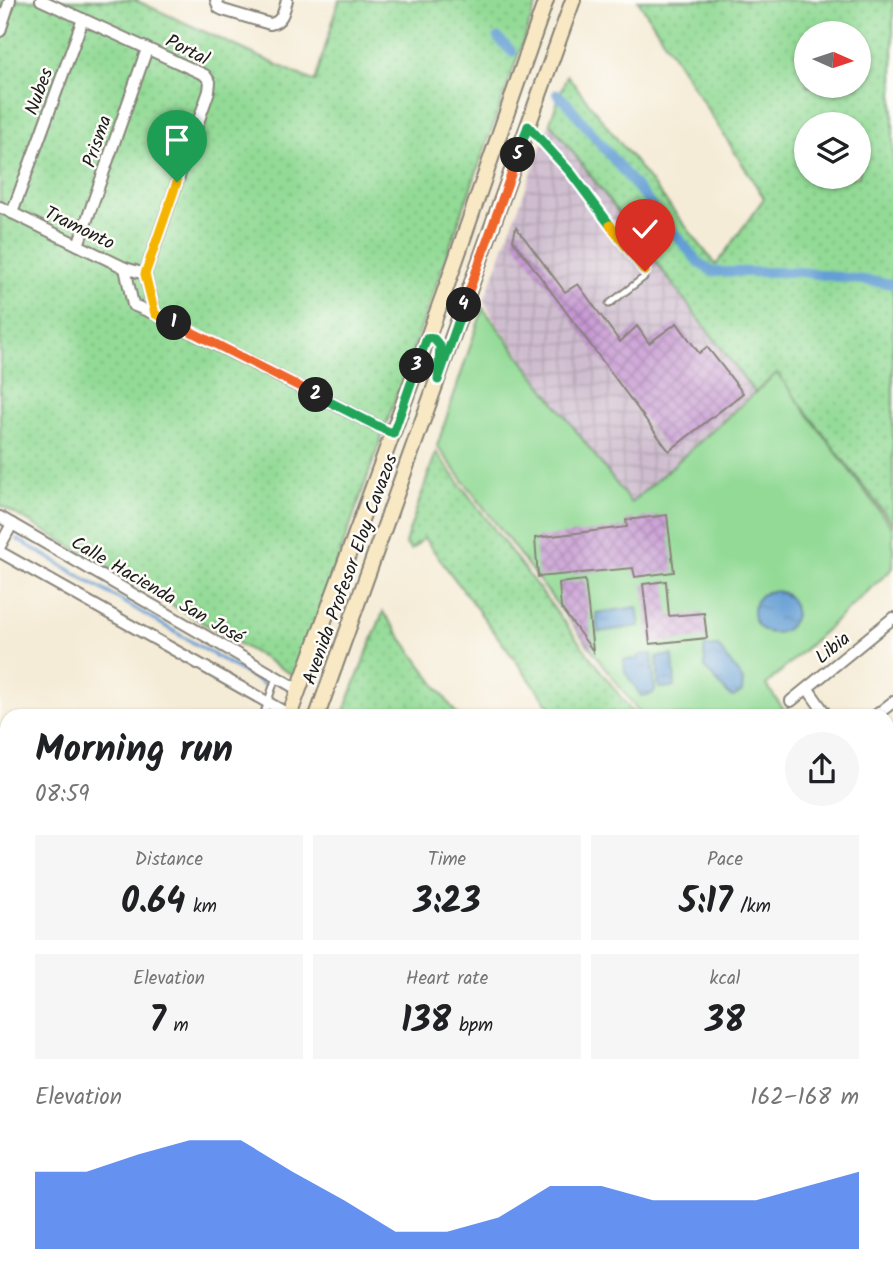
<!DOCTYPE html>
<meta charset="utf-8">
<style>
:root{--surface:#fff;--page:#f6f6f6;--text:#202124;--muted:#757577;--accent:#2563eb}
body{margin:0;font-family:Kalam,sans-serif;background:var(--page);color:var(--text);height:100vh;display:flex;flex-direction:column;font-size:26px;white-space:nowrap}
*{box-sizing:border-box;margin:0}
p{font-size:23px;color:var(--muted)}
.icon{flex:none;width:38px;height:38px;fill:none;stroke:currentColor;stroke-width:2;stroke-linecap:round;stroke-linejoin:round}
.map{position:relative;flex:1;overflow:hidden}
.drawer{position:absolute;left:0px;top:709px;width:894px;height:569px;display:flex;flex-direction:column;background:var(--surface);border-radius:21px 21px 0 0;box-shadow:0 2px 5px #0004}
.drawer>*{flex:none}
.needle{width:46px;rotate:93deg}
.controls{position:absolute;left:794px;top:21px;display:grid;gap:14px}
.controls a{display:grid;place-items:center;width:77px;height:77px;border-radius:50%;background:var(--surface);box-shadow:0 2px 5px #0004;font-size:35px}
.pin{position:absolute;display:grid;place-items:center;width:60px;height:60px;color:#fff;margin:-72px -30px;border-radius:50% 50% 50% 0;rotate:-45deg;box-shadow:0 0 7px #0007}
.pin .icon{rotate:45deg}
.km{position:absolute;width:35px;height:35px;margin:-18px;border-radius:50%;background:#222;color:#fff;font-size:19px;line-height:35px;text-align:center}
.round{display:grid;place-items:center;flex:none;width:74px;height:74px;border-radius:37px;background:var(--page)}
.summary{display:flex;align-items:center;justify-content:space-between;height:119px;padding:0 35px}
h1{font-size:38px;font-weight:700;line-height:52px}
.figures{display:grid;grid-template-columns:repeat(3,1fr);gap:10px;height:119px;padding:7px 35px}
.figures div{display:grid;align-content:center;border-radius:0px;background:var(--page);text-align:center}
.figures b{font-size:35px;font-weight:700}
.figures small{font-size:19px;font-weight:400}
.figures p{font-size:19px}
.chart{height:196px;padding:14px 35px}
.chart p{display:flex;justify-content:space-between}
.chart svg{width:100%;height:126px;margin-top:7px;fill:var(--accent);opacity:.7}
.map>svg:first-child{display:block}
.built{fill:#f2cfe0}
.industrial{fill:url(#industrial-grid)}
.grass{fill:url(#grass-dots);stroke:#577b58;stroke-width:2;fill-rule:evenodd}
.park{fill:#92da95;stroke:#577b58;stroke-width:2}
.water{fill:url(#water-ripples);stroke:#405d78;stroke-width:2}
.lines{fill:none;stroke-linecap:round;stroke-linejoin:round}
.stream{stroke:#649ed4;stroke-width:3.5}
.canal{stroke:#649ed4;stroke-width:10}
.building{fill:url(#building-cross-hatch)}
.service-casing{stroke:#88847a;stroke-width:9}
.minor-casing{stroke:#88847a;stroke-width:14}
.tertiary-casing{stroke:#88847a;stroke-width:16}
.secondary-casing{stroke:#88847a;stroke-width:18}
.service{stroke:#fff;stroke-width:5}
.minor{stroke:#fff;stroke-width:10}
.tertiary{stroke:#fff;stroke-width:12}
.secondary{stroke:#f8e8c3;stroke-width:14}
.split-1-casing{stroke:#fff;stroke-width:14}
.split-2-casing{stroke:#fff;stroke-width:14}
.split-3-casing{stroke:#fff;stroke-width:14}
.split-4-casing{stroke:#fff;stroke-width:14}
.split-5-casing{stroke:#fff;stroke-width:14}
.split-6-casing{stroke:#fff;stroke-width:14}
.split-7-casing{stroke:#fff;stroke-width:14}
.split-1{stroke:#f5b400;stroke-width:9}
.split-2{stroke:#f0652b;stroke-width:9}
.split-3{stroke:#22a559;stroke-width:9}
.split-4{stroke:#22a559;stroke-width:9}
.split-5{stroke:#f0652b;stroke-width:9}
.split-6{stroke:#22a559;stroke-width:9}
.split-7{stroke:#f5b400;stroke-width:9}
.labels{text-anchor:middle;stroke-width:5;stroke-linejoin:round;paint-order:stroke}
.street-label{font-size:19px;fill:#1c1c1c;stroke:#fdfcf7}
</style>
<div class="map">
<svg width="893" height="1277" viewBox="0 0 893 1277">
<defs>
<pattern id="industrial-grid" width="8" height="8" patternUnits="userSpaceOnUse" patternTransform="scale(1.75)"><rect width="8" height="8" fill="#cfbdcf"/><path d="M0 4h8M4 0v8" fill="none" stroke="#b1a2b1"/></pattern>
<pattern id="grass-dots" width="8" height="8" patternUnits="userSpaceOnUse" patternTransform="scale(1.75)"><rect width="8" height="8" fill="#92da95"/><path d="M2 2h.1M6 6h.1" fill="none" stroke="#7dba80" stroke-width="1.8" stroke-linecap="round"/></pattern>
<pattern id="water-ripples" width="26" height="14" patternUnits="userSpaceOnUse" patternTransform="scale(1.75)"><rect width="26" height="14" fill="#649ed4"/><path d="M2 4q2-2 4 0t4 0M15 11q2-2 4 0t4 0" fill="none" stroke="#5280ab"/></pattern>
<pattern id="building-cross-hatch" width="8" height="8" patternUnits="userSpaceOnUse" patternTransform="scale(1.75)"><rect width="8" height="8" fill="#c698d2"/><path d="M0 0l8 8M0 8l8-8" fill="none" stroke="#a07baa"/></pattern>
</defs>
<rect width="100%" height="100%" fill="#fdfcf7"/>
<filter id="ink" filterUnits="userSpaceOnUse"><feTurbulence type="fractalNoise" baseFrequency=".0143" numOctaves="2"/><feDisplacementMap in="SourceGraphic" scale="14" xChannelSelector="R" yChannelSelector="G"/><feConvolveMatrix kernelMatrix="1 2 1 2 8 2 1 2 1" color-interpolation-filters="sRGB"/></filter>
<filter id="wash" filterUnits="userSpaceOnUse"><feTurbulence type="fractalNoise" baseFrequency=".00686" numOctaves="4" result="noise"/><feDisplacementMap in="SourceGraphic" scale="28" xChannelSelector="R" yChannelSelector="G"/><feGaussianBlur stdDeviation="1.57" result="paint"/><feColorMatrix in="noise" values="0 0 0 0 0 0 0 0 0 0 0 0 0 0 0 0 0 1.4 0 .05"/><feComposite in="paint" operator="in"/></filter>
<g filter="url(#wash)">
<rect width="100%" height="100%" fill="#f5ecd7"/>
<polygon class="built" points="0,972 7,972 7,1270 62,1271 60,1277 0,1277"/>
<polygon class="industrial" points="550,122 755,393 631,504 495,321 484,301"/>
<g class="grass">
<polygon points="0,0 135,0 315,82 339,0 538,0 296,677 0,505"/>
<path d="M638 0H893V524L777 374 755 393 550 122 567 75 716 265 764 198ZM807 33H859V86H807ZM807 124H859V177H807Z"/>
<polygon points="436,452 635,716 557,716 424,538 411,550 405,543"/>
<polygon points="383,612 458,716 342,716"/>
<polygon points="140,1271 287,1270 295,1277 138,1277"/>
</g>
<polygon class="park" points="483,308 631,503 777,373 893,529 893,568 766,685 789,716 642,716 437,446"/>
<g class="water">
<circle cx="774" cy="612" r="21"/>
<polygon points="637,607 640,626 598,632 596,613"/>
<polygon points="718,646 743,680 742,692 733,697 728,694 705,668 704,647"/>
<polygon points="652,654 655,690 652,694 641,696 625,672 624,660 639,659 639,655"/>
<polygon points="673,655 675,687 659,688 657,657"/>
</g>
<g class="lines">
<g class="stream">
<polyline points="17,539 265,685"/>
<polyline points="226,1270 227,1277"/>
</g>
<g class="canal">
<polyline points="498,38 512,52"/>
<polyline points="557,94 567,103 699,263 713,272 801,272 893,284"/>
</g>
</g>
<g id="blocks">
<g class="building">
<polygon points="516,227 565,292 578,284 620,342 637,326 649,343 677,323 699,353 707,347 743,393 669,451 513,240"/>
<polygon points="667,515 674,572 635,577 633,568 538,577 535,538 627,527 626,520"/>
<polygon points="585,580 593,651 561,608 559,583"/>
<polygon points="666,581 669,616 704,613 707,638 650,644 643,584"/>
</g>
</g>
</g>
<g filter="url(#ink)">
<use href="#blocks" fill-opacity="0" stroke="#88847a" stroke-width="2"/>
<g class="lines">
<g class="service-casing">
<g id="service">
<polyline points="531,128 571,173 645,271 645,276 643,278 609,304"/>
<polyline points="263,716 276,677"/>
<polyline points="0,1049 7,1085 0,1086"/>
<polyline points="0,1220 7,1223"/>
<polyline points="0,1244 7,1246"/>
<polyline points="0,1260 7,1263"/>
<polyline points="28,1270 43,1277"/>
</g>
</g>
<g class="minor-casing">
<g id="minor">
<polyline points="41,0 205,75 210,82 209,91 145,274"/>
<path d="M216 0 219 8 223 10 270 24C283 22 284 10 287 0"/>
<polyline points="0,31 10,0"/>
<polyline points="0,207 125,268 145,274"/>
<polyline points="12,213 83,19"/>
<polyline points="78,245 147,49"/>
<polyline points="125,268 133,305 155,314 393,434"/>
<polyline points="145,274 155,314"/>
<polyline points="0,517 299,690"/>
<polyline points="0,546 12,524"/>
<polyline points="0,552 290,715"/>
<polyline points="808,689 827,716"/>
<polyline points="791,701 893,618"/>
<polyline points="875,716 893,702"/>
<polyline points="887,787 893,783"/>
<polyline points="887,797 893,805"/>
<polyline points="892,919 893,927"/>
<polyline points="0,925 7,931"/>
<polyline points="887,1107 893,1106"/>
<polyline points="887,1199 893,1200"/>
<polyline points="354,1270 362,1277"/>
<polyline points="408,1277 411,1270"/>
<polyline points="482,1277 485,1270"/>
<polyline points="554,1277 556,1270"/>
<polyline points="626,1277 628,1270"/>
<polyline points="698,1277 701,1270"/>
<polyline points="768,1277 770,1270"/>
<polyline points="842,1277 845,1270"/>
</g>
</g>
<g class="tertiary-casing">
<g id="tertiary">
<polyline points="887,870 893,869"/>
<polyline points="0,962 7,961"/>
</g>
</g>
<g class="secondary-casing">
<g id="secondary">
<polyline points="289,716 447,285 546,0"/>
<polyline points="317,716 573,0"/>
<polyline points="67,1277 69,1270"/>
<polyline points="90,1277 93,1270"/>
<polyline points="121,1277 124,1270"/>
</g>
</g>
<use href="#service" class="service"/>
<use href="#minor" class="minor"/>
<use href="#tertiary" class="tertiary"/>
<use href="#secondary" class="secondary"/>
</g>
</g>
<g class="lines" filter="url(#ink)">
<g class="split-1-casing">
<polyline id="split-1" points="174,323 155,314 145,274 177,182"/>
</g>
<g class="split-2-casing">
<polyline id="split-2" points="174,323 316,395"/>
</g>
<g class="split-3-casing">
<polyline id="split-3" points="316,395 393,434 417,366"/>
</g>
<g class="split-4-casing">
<polyline id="split-4" points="417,366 427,338 434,339 440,346 438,380 464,305"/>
</g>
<g class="split-5-casing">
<polyline id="split-5" points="464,305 518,155"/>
</g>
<g class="split-6-casing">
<polyline id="split-6" points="518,155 528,126 571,173 610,225"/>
</g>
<g class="split-7-casing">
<polyline id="split-7" points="610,225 645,271"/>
</g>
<use href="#split-1" class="split-1"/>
<use href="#split-2" class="split-2"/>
<use href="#split-3" class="split-3"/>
<use href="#split-4" class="split-4"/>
<use href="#split-5" class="split-5"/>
<use href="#split-6" class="split-6"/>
<use href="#split-7" class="split-7"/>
</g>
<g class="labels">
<g class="street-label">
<text transform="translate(188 49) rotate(27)" y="7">Portal</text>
<text transform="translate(38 91) rotate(-70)" y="7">Nubes</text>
<text transform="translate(96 141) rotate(-71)" y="7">Prisma</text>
<text transform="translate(80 227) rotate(26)" y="7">Tramonto</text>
<text transform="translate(349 569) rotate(-70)" y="7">Avenida Profesor Eloy Cavazos</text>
<text transform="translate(158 589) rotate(30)" y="7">Calle Hacienda San José</text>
<text transform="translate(832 647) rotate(-39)" y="7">Libia</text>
</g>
</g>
</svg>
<div class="controls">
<a><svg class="needle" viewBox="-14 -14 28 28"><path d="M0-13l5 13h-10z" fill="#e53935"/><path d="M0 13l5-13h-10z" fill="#757577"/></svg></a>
<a><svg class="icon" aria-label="layers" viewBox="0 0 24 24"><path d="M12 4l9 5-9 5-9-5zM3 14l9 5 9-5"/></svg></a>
</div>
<div class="pin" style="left:177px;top:182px;background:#1e9e55"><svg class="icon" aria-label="arrive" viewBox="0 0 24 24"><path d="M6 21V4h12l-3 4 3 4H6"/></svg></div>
<div class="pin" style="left:645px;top:271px;background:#d93025"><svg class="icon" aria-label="check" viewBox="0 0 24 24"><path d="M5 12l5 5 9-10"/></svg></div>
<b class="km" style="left:174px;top:323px">1</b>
<b class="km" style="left:316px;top:395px">2</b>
<b class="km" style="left:417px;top:366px">3</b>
<b class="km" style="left:464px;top:305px">4</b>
<b class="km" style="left:518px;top:155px">5</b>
<section class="drawer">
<div class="summary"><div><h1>Morning run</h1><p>08:59</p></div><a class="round"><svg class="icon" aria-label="share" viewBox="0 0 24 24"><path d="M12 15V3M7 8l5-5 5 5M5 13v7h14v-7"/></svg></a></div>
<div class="figures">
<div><p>Distance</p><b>0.64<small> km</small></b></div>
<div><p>Time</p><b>3:23</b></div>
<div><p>Pace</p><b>5:17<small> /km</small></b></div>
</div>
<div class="figures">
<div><p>Elevation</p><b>7<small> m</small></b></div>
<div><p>Heart rate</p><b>138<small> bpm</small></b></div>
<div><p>kcal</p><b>38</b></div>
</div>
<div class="chart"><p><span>Elevation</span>162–168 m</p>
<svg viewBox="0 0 160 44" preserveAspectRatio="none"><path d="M0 44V17L10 17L20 11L30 6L40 6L50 17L60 27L70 38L80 38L90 33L100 22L110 22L120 27L130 27L140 27L150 22L160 17V44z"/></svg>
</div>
</section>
</div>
